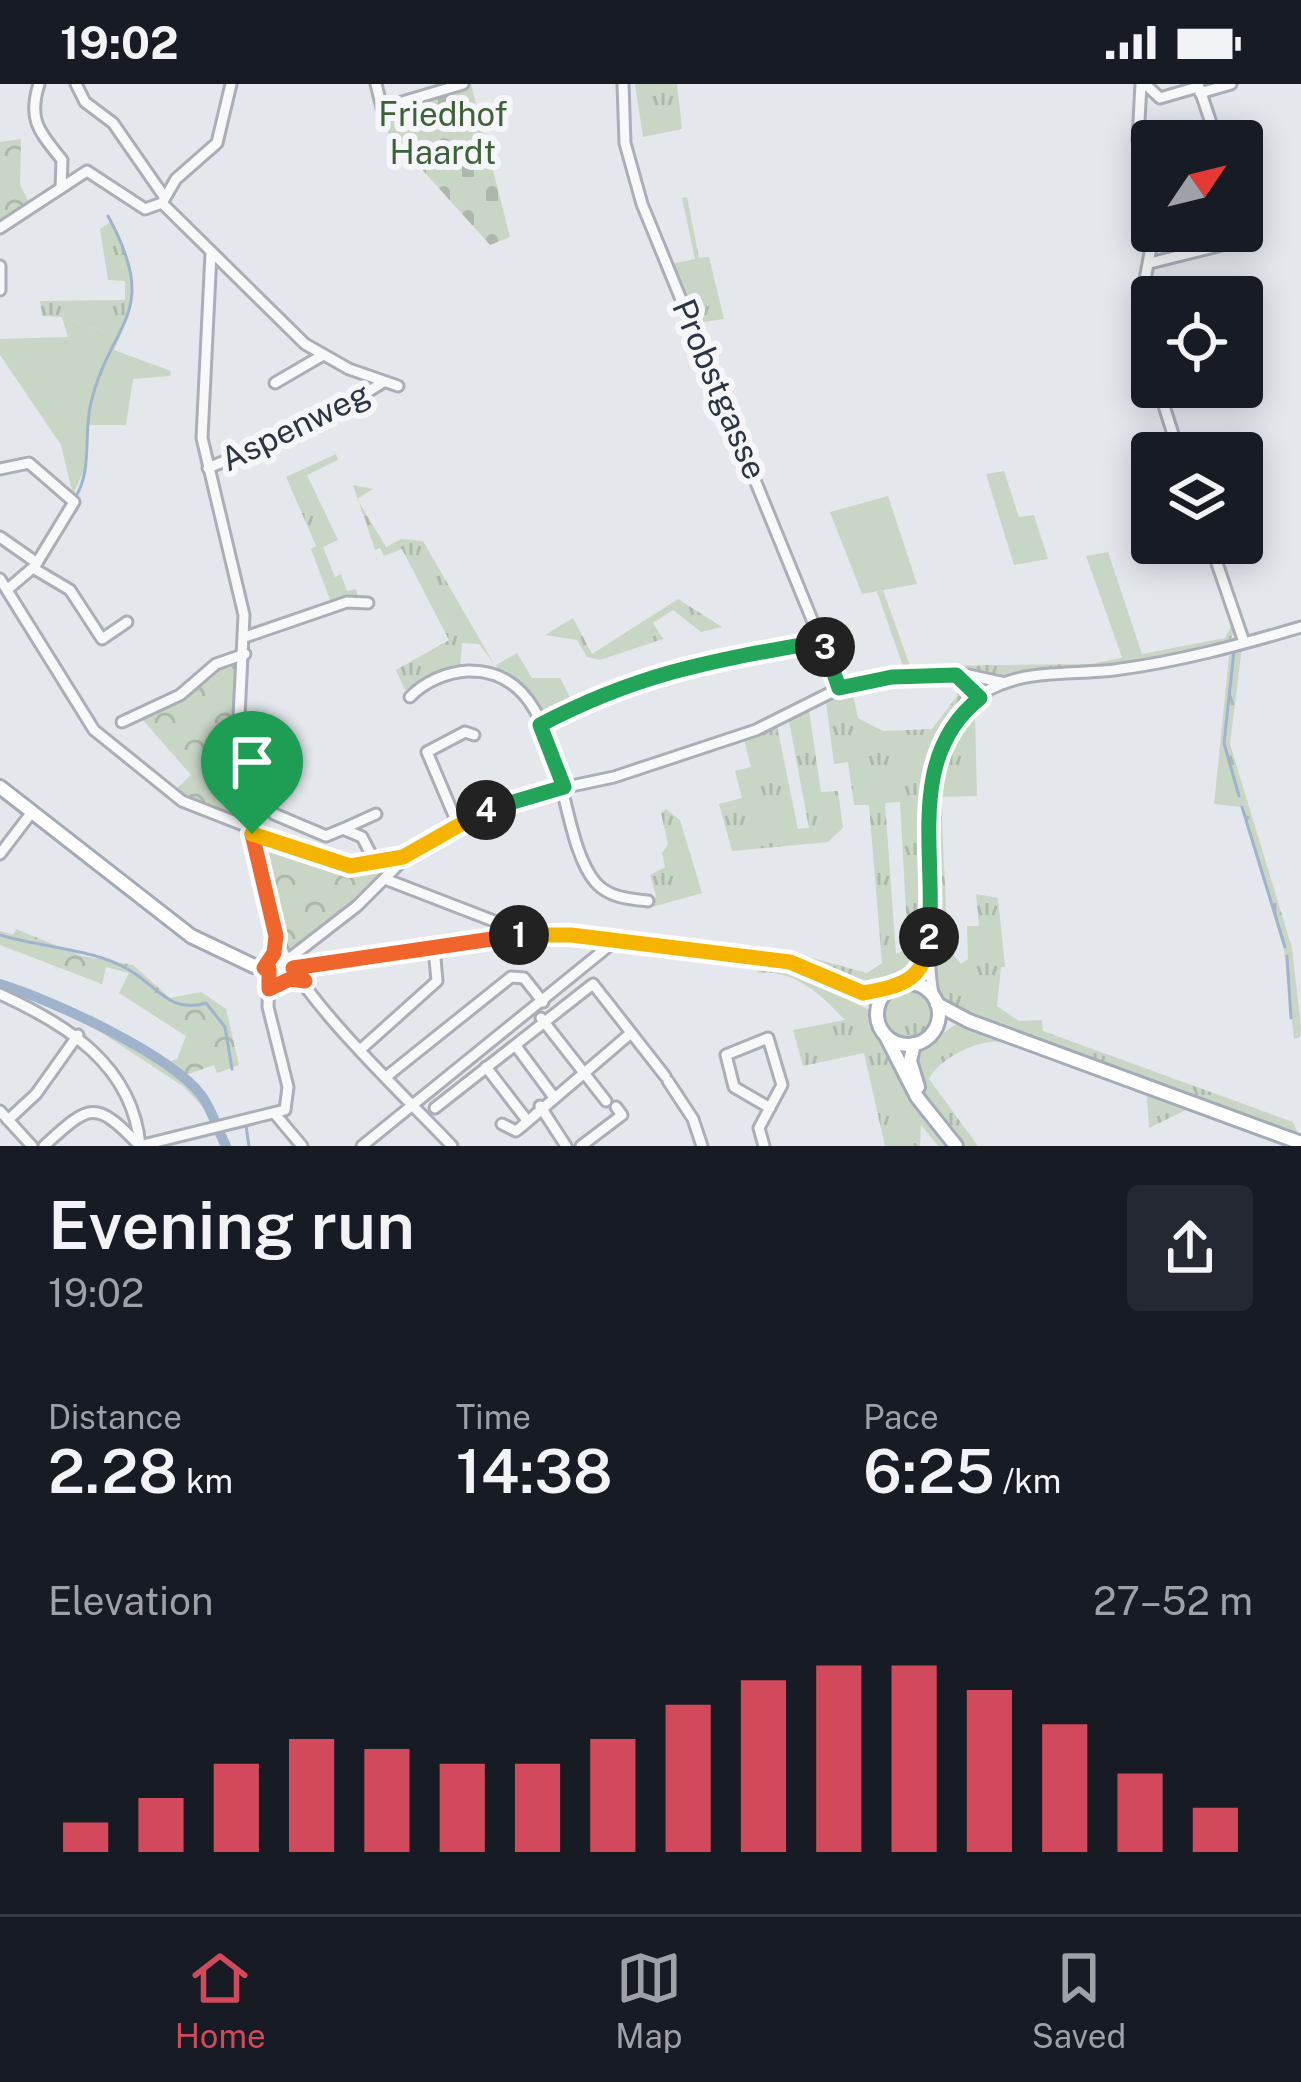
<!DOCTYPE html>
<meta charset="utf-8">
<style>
:root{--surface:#171b24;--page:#242831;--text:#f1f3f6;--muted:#9ea1a6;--line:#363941;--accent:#d1495b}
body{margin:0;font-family:"Public Sans",sans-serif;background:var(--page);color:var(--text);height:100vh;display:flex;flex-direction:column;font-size:45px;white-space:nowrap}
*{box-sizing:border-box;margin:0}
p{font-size:39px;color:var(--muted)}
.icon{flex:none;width:66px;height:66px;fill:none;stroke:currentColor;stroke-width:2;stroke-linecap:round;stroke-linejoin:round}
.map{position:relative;height:1062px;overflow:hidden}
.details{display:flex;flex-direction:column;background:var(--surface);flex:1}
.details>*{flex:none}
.needle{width:78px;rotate:55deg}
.buttons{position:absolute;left:1131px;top:36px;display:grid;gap:24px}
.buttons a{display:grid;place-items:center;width:132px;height:132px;border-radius:12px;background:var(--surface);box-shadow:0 6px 30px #0003;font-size:60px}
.pin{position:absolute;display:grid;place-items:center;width:102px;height:102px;color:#fff;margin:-123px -51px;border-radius:50% 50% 50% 0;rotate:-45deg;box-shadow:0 0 12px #0007}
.pin .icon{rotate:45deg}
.km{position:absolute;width:60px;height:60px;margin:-30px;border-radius:50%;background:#222;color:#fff;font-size:33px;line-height:60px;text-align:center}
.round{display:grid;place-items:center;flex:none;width:126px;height:126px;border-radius:12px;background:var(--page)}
.overview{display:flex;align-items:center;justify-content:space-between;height:204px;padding:0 48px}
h1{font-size:66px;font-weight:600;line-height:90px}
.metrics{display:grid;grid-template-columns:repeat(3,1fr);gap:18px;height:204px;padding:12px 48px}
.metrics div{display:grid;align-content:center}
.metrics b{font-size:60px;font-weight:600}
.metrics small{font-size:33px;font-weight:400}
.metrics p{font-size:33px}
.chart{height:336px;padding:24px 48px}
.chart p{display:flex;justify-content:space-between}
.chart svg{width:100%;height:216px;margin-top:12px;stroke:var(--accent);stroke-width:6}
.status{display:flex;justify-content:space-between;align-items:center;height:84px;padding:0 60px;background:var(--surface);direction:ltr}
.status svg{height:33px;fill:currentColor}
.tabs{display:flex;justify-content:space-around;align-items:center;height:168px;border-top:3px solid var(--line);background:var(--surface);font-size:33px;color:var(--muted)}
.tabs a{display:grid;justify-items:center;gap:6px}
.tabs .active{color:var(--accent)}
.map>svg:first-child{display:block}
.grass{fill:url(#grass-tufts);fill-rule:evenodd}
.forest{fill:url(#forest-crowns)}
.cemetery{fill:url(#cemetery-stones)}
.garden{fill:#c9d6c5}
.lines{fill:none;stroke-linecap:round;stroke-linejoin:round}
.stream{stroke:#9fb4cc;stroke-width:3}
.river{stroke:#9fb4cc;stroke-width:10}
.minor-casing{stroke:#a9aeb7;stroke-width:15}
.major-casing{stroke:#a3abb8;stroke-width:18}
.minor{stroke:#f7f8fa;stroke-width:9}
.major{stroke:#fff;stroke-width:12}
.split-1-casing{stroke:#fff;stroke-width:24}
.split-2-casing{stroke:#fff;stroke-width:24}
.split-3-casing{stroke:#fff;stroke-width:24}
.split-4-casing{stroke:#fff;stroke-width:24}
.split-5-casing{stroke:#fff;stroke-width:24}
.split-1{stroke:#f0652b;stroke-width:15}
.split-2{stroke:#f5b400;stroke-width:15}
.split-3{stroke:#22a559;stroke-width:15}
.split-4{stroke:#22a559;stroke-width:15}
.split-5{stroke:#f5b400;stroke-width:15}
.labels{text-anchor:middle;stroke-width:12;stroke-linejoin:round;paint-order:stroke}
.park-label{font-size:33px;fill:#3f6138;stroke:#f4f6f9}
.street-label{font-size:33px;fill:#2b3445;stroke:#f4f6f9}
</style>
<div class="status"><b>19:02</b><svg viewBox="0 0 49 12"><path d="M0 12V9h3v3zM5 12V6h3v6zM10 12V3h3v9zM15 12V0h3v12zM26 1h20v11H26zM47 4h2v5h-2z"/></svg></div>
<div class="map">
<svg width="1301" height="1062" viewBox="0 0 1301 1062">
<defs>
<pattern id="grass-tufts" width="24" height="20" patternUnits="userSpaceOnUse" patternTransform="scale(3)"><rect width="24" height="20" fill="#c9d6c5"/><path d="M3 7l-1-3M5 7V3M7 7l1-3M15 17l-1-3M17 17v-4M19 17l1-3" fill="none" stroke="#adb8ab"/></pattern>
<pattern id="forest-crowns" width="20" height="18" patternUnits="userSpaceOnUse" patternTransform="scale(3)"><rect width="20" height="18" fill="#c9d6c5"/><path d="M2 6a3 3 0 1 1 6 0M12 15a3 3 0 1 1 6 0" fill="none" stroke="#adb8ab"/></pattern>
<pattern id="cemetery-stones" width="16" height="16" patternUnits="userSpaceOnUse" patternTransform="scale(3)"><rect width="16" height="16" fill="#c9d6c5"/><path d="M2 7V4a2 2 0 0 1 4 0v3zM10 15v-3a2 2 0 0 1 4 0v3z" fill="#adb8ab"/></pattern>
</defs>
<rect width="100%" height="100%" fill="#e4e7ec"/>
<g class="grass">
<polygon points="635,0 677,0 682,45 643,53"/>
<polygon points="687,113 699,174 709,173 724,235 696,239 671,180 695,175 682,114"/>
<path d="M112 137C134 178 137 210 120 253L62 233 42 232 40 217 125 216V197L108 196 100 145Z"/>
<polygon points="336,370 338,376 307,391 338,456 323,463 335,493 341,490 347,507 356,505 358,512 332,521 311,465 316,462 286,393"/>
<polygon points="353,401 373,405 357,415 386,463 401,455 423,457 494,580 479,560 462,559 460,585 405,606 396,586 449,556 402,465 384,472 380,464 375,466"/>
<polygon points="1213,476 1237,543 1228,560 1124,582 996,595 977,591 841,602 840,595 903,582 877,508 883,506 910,582 1090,580 1225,554 1232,540"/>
<polygon points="678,515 722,543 701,548 673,526 653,539 663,555 600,576 587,573 577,556 545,551 573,534 592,570"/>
<polygon points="1242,563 1230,660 1292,864 1301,943 1300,953 1294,955 1284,866 1241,723 1214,720 1229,572"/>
<polygon points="517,569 532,594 560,594 572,617 540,634 499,591 496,581"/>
<path d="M942 594H958L970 609C957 645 927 666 925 711 922 767 935 823 923 880L908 893 867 908 800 880 646 857 647 851 809 873 867 889 882 879 869 721H854L848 678 834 680 826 618 852 607 858 634 883 647 932 645 957 612 956 603 942 600ZM900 718 908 864 896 870 885 719Z"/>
<polygon points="809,626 821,708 838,707 843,744 828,758 732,767 719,720 742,714 735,687 751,683 744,655 777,642 798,745 809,744 789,637"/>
<polygon points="975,633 977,712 940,713 949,669"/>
<polygon points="932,716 941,716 948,865 961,880 968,875 967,842 979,842 976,810 998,814 1005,883 1001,883 997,922 1019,937 1042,936 1043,947 1293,1038 1301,1056 941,921 931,893"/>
<polygon points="666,725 680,736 702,809 652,823 656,812 650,791 665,783 662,769 668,760 661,729"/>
<path d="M757 881 786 885 871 927 917 1015 950 1062H938L921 1041 920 1062H885L864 969 803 982 793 946 845 936C821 911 795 885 758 889Z"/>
<circle cx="908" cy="929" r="26"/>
<path d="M958 939 965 940 1301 1062H1285L1186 1026 1149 1044 1147 1012C1102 995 1050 966 1002 958 980 954 938 975 929 995L978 1062H961L922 1008 914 968Z"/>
</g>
<g class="forest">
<polygon points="21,55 20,101 30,120 0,138 0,58"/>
<polygon points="239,577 232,659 245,736 240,740 174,707 191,691 142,635 181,616 219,581"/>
<polygon points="276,760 344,786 390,781 340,829 289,867 283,864 262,764"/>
<polygon points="16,845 82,872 133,881 170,914 201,908 226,925 239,981 217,989 214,981 186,991 200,1001 199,1010 213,1034 184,1003 87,939 91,931 168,978 177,975 186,952 119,909 129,889 106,883 102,900 0,861 0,847 13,851"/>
</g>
<polygon class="cemetery" points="471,0 510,153 490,161 408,70 404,72 375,29"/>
<g class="garden">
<polygon points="62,233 120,253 114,266 171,287 170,292 133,295 126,341 87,341 85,383 73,411 61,361 0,271 0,255 68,253"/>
<polygon points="1004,387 1019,433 1034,431 1048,475 1014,481 986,390"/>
<polygon points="888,412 917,500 862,510 830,428"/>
<polygon points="1108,468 1143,573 1123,576 1086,472"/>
</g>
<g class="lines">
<g class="stream">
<path d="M75 414C92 387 84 354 90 323 109 236 163 233 108 132"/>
<polyline points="1234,567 1224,659 1239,712"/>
<polyline points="1242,723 1285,863"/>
<path d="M0 851C41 864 94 864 131 887 157 903 171 930 206 919L225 943 232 985"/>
<polyline points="1287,872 1291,934"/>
<polyline points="246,1042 249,1062"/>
</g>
<path class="river" d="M0 900C52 916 170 970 202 1012 213 1028 217 1045 226 1062"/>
<g class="minor-casing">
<g id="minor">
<path d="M39 0C27 38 41 49 62 76L61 104"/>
<polyline points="76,0 85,18 113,39 163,111"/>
<polyline points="376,0 382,24 463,0"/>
<polyline points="623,0 625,59 642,120 840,604"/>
<polyline points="1141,0 1138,56 1152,119"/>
<polyline points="1145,0 1160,14 1198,3"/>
<polyline points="1198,0 1217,57"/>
<polyline points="1200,9 1231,0"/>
<polyline points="162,119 305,260 349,285 398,302"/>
<polyline points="162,119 176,95 217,59 231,0"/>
<polyline points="0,144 87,87 145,125 162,119"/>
<path d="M211 169 202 354 244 531 237 673 276 852C297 912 405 1012 452 1062"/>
<polyline points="1150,179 1250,154 1242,116"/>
<polyline points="0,182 0,206"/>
<polyline points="1152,282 1140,223 1154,147"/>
<polyline points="275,299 323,271"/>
<polyline points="1158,303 1179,369"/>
<polyline points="208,384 317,339 382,299"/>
<polyline points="0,385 29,379 74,418 35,482 8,505"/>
<polyline points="0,453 37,479"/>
<polyline points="1210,459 1244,558"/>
<polyline points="33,484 70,506 102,555 127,538"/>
<polyline points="0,495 94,646 182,717 251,744"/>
<polyline points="245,553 347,518 368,519"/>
<polyline points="960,591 980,614"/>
<path d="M410 613C424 598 447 588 468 587 570 584 552 749 596 799 610 814 629 815 648 817"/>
<polyline points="122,638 180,611 216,580 245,570"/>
<polyline points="540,641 614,603 676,584 823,557"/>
<polyline points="268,721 274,730 326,752 343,745 362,753 375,778"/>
<polyline points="458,741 427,668 465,648 474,651"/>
<polyline points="343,745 376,730"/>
<polyline points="252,750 340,781 403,773"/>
<polyline points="0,770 32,728"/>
<polyline points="385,795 499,839 505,852"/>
<polyline points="286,877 357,822 412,767 510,715 614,693 756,646 840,604 917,591 964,590 1005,599"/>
<polyline points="908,899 925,881"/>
<polyline points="270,905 281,897 303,897"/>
<path d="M0 910C66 940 133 981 140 1062"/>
<path d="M934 914C924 871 935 831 933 787 929 705 926 608 1032 592 1059 588 1087 589 1114 586 1177 578 1240 561 1301 543"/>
<polyline points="541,934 606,1017"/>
<polyline points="516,962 553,1012"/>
<polyline points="360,966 437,897 434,864"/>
<polyline points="486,983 526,1035"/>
<polyline points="386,993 511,893 524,894 543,918"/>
<polyline points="668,997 693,1035 702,1062"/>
<polyline points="540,1022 566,1062"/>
<polyline points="435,1024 593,900 665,992"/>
<polyline points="0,1027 32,1062"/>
<polyline points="275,1030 302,1062"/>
<polyline points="8,1036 36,1010 78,951"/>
<polyline points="502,1040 516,1047 521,1043 631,949"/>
<path d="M44 1062C90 1020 95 1015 140 1062"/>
<polyline points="139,1062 285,1026 288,1003 268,923 269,885"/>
<polyline points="362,1062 615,857"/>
<polyline points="581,1062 622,1031 616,1023"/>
<polyline points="764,1062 759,1044 782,1001 768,954 726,971 734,1003 770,1024"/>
</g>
</g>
<g class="major-casing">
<g id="major">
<polyline points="0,703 191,852 254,882 309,884 505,852 554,850 790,878 863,909 894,902"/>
<polyline points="264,884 273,874 276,852"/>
<circle cx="908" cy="930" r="31"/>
<polyline points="937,920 969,937 1301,1059"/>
<polyline points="886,952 917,1013 956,1062"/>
<polyline points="914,960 910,977 918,1003"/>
</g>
</g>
<use href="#minor" class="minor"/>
<use href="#major" class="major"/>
</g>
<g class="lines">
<g class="split-1-casing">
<polyline id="split-1" points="252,750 276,852 274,869 264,884 269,885 269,905 290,895 305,897 293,884 519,851"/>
</g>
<g class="split-2-casing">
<path id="split-2" d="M519 851H571L790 878 863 909C902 902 926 896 929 853"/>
</g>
<g class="split-3-casing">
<path id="split-3" d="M825 563 839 604 892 593 956 591 980 614C905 673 937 771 929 853"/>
</g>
<g class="split-4-casing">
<path id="split-4" d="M486 726 564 703 540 641C641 588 712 577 823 557L825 563"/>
</g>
<g class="split-5-casing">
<polyline id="split-5" points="252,750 350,782 403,773 486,726"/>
</g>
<use href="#split-1" class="split-1"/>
<use href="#split-2" class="split-2"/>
<use href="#split-3" class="split-3"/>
<use href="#split-4" class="split-4"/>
<use href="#split-5" class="split-5"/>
</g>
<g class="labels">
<g class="park-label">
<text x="443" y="42">Friedhof<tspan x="443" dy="38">Haardt</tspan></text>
</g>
<g class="street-label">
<text transform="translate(720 305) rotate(67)" y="12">Probstgasse</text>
<text transform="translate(295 342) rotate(-26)" y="12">Aspenweg</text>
</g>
</g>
</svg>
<div class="buttons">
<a><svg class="needle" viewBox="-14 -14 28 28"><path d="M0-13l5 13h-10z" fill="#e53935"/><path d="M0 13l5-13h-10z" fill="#9ea1a6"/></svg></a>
<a><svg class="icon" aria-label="locate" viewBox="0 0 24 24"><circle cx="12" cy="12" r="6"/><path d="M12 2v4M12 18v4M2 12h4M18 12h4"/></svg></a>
<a><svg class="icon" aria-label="layers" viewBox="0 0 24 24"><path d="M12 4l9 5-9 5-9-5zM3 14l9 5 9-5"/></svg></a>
</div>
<div class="pin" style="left:252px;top:750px;background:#1e9e55"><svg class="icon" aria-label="arrive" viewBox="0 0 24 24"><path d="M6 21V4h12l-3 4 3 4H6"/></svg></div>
<b class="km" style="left:519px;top:851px">1</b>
<b class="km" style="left:929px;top:853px">2</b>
<b class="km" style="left:825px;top:563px">3</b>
<b class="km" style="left:486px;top:726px">4</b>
</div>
<section class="details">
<div class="overview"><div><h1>Evening run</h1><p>19:02</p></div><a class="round"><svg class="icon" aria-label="share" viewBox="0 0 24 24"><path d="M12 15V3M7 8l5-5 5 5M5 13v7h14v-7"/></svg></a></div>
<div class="metrics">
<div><p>Distance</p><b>2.28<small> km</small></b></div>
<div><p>Time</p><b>14:38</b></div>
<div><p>Pace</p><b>6:25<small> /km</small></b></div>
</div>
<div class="chart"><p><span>Elevation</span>27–52 m</p>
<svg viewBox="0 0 160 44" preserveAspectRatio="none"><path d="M5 44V38M15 44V33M25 44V26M35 44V21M45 44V23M55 44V26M65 44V26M75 44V21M85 44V14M95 44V9M105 44V6M115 44V6M125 44V11M135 44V18M145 44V28M155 44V35"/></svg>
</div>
</section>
<nav class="tabs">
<a class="active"><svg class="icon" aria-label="home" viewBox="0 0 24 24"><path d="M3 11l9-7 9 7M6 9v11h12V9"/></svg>Home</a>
<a><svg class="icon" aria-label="map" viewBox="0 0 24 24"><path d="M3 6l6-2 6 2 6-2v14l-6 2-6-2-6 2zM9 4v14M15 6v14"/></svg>Map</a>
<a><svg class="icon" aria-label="saved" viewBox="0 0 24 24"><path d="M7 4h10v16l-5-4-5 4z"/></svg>Saved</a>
</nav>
